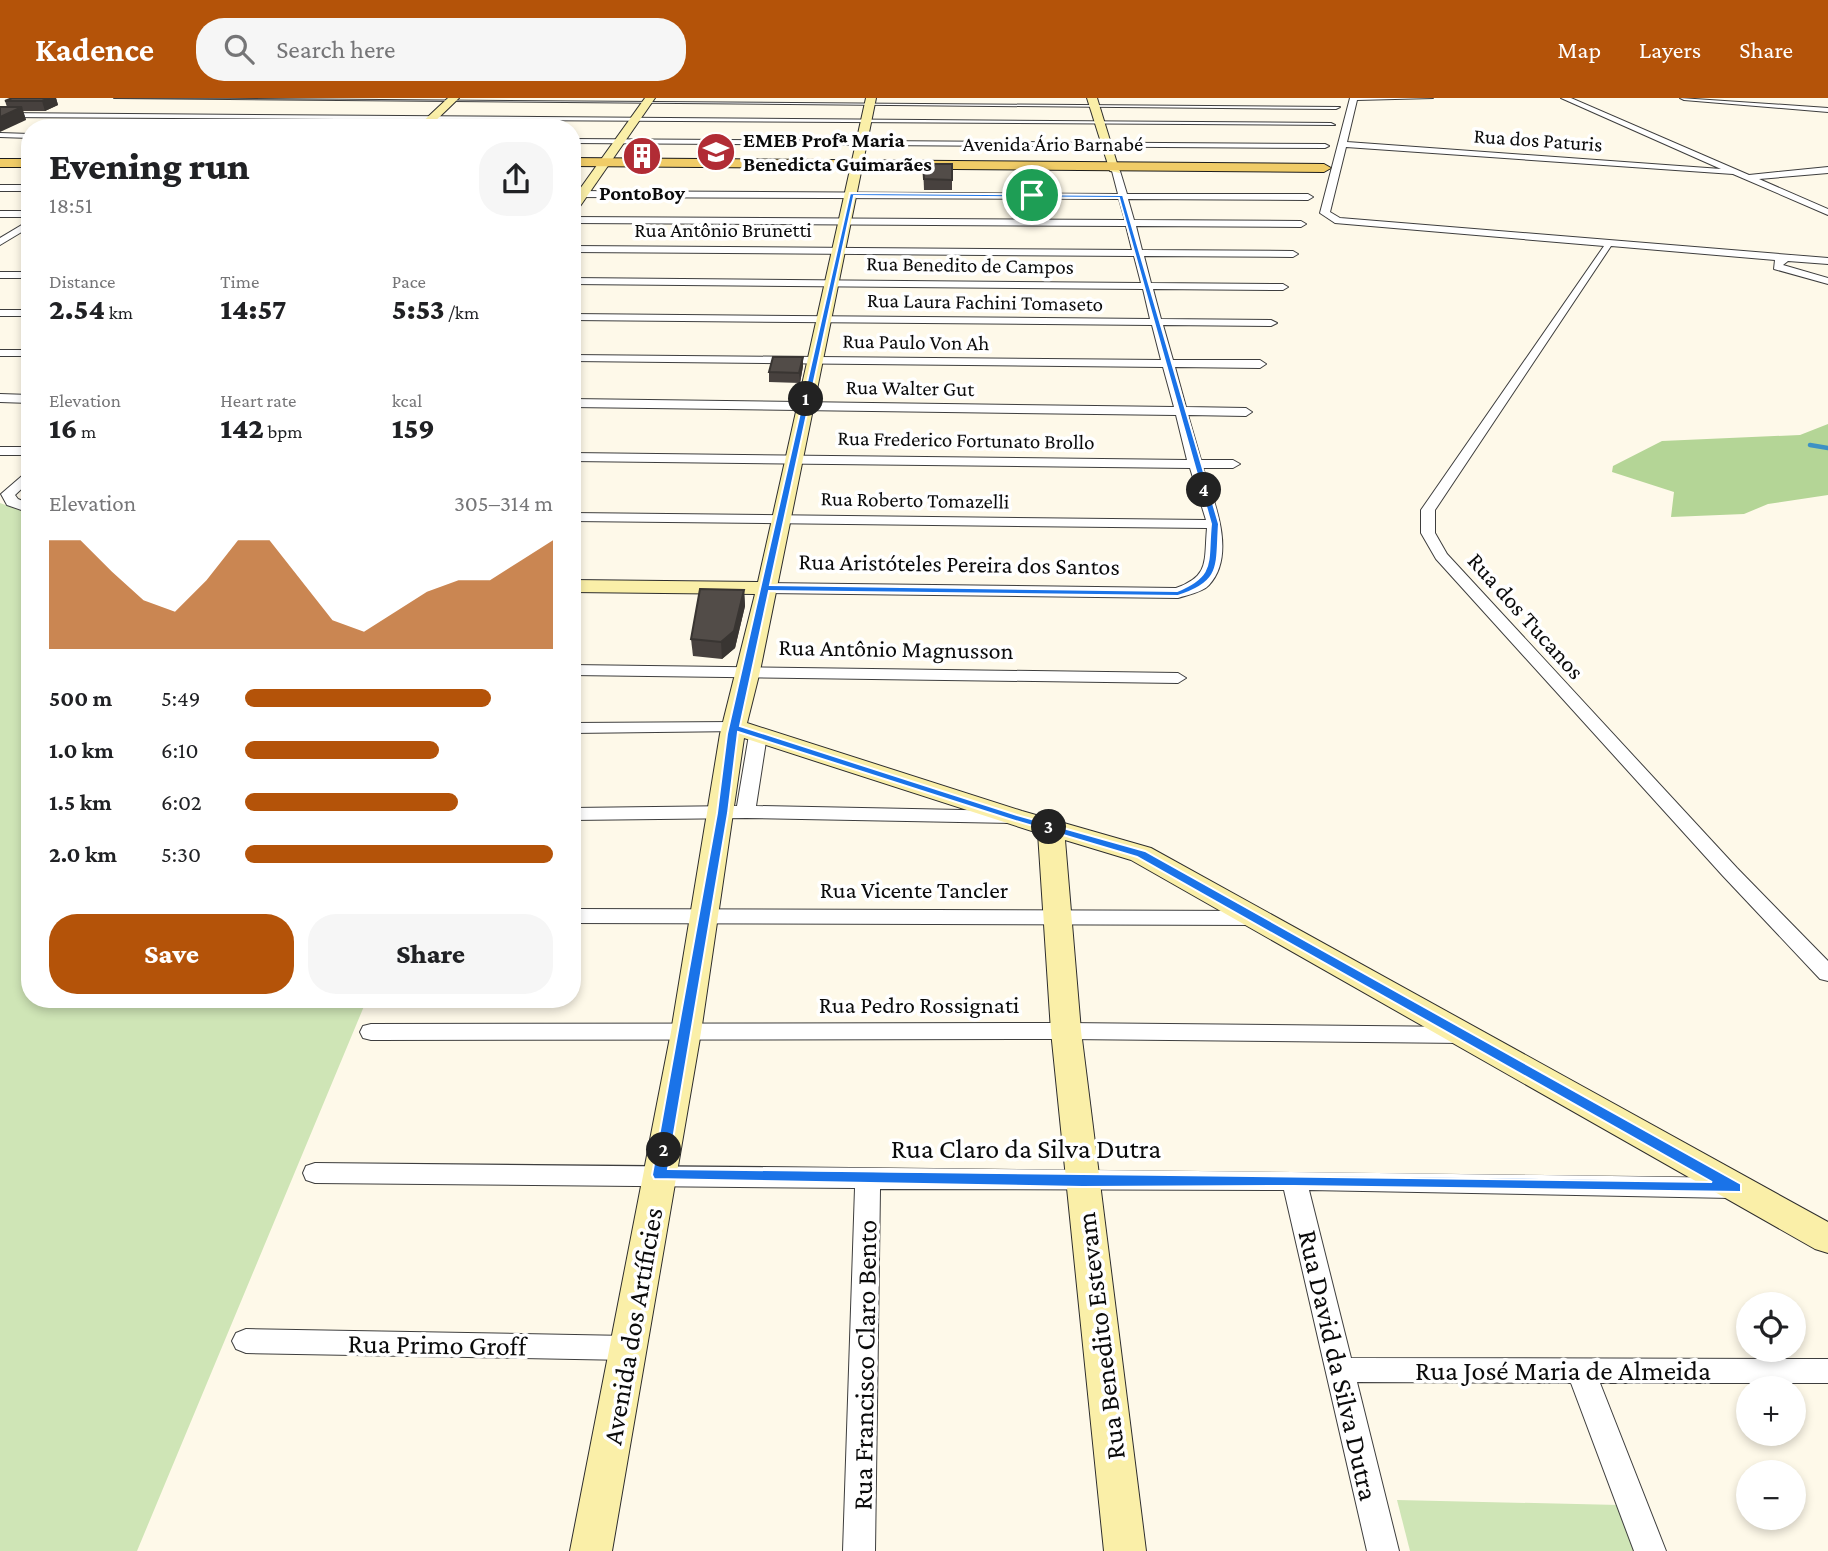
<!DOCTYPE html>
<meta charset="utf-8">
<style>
:root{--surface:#fff;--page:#f6f6f6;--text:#202124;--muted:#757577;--accent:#b45309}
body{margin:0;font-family:"Crimson Pro",serif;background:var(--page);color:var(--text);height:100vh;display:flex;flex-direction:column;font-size:26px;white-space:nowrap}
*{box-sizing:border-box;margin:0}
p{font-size:23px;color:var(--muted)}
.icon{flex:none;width:38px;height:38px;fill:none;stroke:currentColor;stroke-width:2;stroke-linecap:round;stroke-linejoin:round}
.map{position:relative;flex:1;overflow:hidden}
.sheet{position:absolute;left:21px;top:21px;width:560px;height:889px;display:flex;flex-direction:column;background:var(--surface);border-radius:28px;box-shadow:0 4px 10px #0003}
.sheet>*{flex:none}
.buttons{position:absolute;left:1736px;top:1194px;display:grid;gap:14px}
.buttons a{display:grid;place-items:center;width:70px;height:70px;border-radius:50%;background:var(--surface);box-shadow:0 4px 10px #0003;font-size:35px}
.pin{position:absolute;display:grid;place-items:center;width:60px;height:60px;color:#fff;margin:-30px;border:4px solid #fff;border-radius:50%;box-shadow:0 2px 7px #0007}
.km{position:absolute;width:35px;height:35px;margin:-18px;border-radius:50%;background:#222;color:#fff;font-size:19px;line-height:35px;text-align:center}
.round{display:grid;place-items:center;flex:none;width:74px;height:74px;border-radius:28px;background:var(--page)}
.summary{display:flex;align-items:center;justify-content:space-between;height:119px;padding:0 28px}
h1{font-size:38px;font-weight:800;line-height:52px}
.metrics{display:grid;grid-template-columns:repeat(3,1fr);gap:10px;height:119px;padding:7px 28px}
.metrics div{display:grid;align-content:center}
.metrics b{font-size:30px;font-weight:800}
.metrics small{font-size:19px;font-weight:400}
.metrics p{font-size:19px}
.chart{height:196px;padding:14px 28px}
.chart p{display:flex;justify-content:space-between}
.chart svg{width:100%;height:126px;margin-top:7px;fill:var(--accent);opacity:.7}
.action{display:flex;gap:14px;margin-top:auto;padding:14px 28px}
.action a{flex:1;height:80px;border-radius:28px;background:var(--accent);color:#fff;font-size:28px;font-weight:800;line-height:80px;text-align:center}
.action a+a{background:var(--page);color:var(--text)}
ul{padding:0 28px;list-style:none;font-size:23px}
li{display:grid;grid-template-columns:112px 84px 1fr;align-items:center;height:52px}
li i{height:18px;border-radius:9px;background:var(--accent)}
header{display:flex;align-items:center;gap:42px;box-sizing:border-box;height:98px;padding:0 35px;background:var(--accent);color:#fff}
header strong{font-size:33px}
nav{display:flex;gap:38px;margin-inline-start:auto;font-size:24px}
.search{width:490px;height:63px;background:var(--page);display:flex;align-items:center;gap:18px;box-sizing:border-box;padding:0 24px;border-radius:28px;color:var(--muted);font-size:26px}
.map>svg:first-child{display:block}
.green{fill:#cfe5b6}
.forest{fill:#b4d596}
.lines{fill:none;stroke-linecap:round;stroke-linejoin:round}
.stream{stroke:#3d91c4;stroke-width:4.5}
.street-casing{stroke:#3e3e3e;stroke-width:2}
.secondary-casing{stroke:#2d2d2d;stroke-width:2}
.primary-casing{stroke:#1c1c1c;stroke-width:2}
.street{fill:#fff;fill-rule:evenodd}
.secondary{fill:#faefa8;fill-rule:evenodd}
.primary{fill:#f0cc67;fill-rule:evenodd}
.wall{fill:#47413e}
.shaded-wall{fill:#393532}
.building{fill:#524c48;stroke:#393532;stroke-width:2}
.route{fill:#1a73e8;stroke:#fff;stroke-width:2;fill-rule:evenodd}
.labels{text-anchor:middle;stroke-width:7;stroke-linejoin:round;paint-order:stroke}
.far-poi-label{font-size:21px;font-weight:bold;fill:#0b0b0b;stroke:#fff;text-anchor:start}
.far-street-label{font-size:21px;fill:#0b0b0b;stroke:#fff}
.street-label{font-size:24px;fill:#0b0b0b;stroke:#fff}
.near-street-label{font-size:28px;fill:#0b0b0b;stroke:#fff}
</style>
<header>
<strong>Kadence</strong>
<div class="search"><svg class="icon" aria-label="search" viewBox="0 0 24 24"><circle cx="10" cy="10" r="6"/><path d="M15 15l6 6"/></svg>Search here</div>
<nav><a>Map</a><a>Layers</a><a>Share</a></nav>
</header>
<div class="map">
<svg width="1828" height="1453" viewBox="0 0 1828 1453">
<rect width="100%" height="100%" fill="#fef9e9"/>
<g class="green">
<polygon points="0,405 30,416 30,901 367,901 137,1453 0,1453"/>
<polygon points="1397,1402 1619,1407 1637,1453 1410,1453"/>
</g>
<polygon class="forest" points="1828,326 1828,397 1768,406 1744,416 1671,419 1674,394 1612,374 1613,368 1662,343 1800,337"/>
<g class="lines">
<polyline class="stream" points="1810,347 1828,350"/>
<g class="street-casing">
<g id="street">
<polygon points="114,0 1340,9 1336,11"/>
<polygon points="1350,0 1433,0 1357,2 1347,44 1721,71 1561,0 1571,0 1749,77 1828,69 1828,75 1759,81 1828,111 1828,117 1733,76 1346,49 1330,114 1340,120 1828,160 1828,166 1788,163 1783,167 1828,180 1828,186 1774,171 1775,162 1611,148 1435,412 1435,435 1447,456 1737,770 1828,863 1828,883 1820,881 1723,778 1436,461 1421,435 1421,412 1604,148 1335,125 1320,115"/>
<polygon points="1680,0 1828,10 1828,14 1684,2"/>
<polygon points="0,15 1331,25 1335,27 0,19"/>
<polygon points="0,35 30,36 30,40 0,39"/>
<polygon points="572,41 1325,46 1329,48 1325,50 572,45"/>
<path d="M1116 70 1120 73 1127 96H1308L1313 99 1308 102 1128 101 1134 122 1301 123 1306 126 1301 129 1136 128 1142 152 1293 153 1298 156 1293 159 1144 158 1151 185 1283 186 1288 189 1283 192 1153 191 1161 221 1271 222 1277 225 1271 228 1163 227 1173 262H1260L1266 266 1260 270 1175 269 1186 309 1246 310 1252 314 1246 318 1188 317 1201 362H1233L1240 366 1233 370H1203C1214 402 1237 457 1209 487 1203 494 1187 497 1178 500L765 495 757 490 765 485 1176 490C1210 478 1204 463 1207 430L572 423V415L1206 422 1190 370 572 363V355L1187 362 1176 317 572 309V301L1174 309 1163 269 572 263V257L1161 262 1152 227 572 222V216L1150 221 1143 191 572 186V180L1141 185 1134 158 572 154V148L1132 152 1126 128 572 125V119L1125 122 1119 101 572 99V93L1118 96 1112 73Z"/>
<rect x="0" y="87" width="30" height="6"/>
<rect x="0" y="113" width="30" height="6"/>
<polygon points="30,122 30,129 0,147 0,140"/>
<rect x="0" y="174" width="30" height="6"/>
<rect x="0" y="212" width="30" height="6"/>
<rect x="0" y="252" width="30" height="6"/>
<polygon points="0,296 30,297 30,305 0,304"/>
<rect x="0" y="349" width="30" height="8"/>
<polygon points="30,371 30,383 15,397 18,401 30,406 30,415 7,407 1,396"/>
<polygon points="572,567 1178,575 1186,580 1178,585 572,577"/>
<polygon points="735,624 741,625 744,629 741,633 572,635 572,625"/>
<polygon points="758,632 767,637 756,708 1012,713 1022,719 1012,725 746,720 572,722 572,710 737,708 749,637"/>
<polygon points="572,811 1256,813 1266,820 1256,827 572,825"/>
<polygon points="1066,925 1463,929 1471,931 1474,937 1471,943 1463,945 1066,941 371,942 363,940 360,934 363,928 371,926"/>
<path d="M315 1065C787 1070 1259 1072 1731 1080L1740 1083 1744 1090 1740 1097 1731 1100 1309 1092 1351 1260 1828 1261V1285H1600L1666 1453H1634L1571 1285 1357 1284 1399 1453H1367L1284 1092 880 1091 875 1453H843L855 1090 315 1085 306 1082 303 1075 306 1068Z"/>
<polygon points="246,1231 628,1238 638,1241 642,1250 638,1259 628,1262 246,1255 236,1251 232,1243 236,1235"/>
</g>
</g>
<g class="secondary-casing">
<g id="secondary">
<polygon points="448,0 459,0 428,30 416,30"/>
<polygon points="645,0 655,0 576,114 572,115 572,102"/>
<polygon points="866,0 876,0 760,573 747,625 1022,713 1151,750 1828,1124 1828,1155 1815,1151 1131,762 1065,742 1081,933 1146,1453 1104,1453 1051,933 1038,735 744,640 701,934 612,1453 570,1453 671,934 720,636 755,496 572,494 572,482 758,484"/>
<polygon points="1087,0 1097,0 1120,75 1110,73"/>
</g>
</g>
<g class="primary-casing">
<g id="primary">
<polygon points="572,60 1324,66 1331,70 1324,74 572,68"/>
<rect x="0" y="61" width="30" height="8"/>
</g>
</g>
<use href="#street" class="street"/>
<use href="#secondary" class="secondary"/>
<use href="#primary" class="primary"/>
</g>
<g class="wall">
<polygon points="56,0 58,7 45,13 23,13 26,22 7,9 5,3"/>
<polygon points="923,66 952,66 952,92 924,92"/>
<polygon points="803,268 800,285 769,284 769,274"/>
<polygon points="744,492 745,508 735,550 722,561 693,558 691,541"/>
</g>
<g class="shaded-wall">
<polygon points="49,0 56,0 58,7 45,13 42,3"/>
<polygon points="22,9 26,22 0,34 0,19"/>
<polygon points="803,259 803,268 800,285 799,275"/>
<polygon points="744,492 745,508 735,550 722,561 721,544"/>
</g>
<g class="building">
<polygon points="12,0 49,0 42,3 5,3"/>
<polygon points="0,9 22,9 0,19"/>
<polygon points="923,66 952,66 952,82 924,81"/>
<polygon points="773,259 803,259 799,275 769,274"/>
<polygon points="700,491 744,492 734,533 721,544 691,541"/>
</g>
<path class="route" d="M850 95 1123 97 1219 426C1216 467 1223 484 1178 498L769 493 740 628 1017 717 1145 753 1741 1086V1094L1294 1088 1082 1089 654 1081 652 1077 717 715 727 636ZM854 98 1119 100 1211 426C1207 464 1216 477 1177 493L770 487ZM738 634 1009 721 1137 759 1712 1084C1364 1077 1016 1077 668 1071L728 715Z"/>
<defs>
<g id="school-disc" transform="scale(2.0125)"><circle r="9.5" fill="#b12c35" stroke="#fff"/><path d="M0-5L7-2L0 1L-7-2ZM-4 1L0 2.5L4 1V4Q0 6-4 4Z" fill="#fff"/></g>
<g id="building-disc" transform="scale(2.0125)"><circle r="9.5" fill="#b12c35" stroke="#fff"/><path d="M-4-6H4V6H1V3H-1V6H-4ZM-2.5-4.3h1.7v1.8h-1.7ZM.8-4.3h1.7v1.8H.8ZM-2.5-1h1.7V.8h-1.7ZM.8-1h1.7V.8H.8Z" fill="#fff"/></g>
</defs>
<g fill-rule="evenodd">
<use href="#school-disc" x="716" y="54"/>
<use href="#building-disc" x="642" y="58"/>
</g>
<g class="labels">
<g class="far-poi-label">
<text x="743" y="49">EMEB Profª Maria<tspan x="743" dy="24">Benedicta Guimarães</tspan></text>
<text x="642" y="102" text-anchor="middle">PontoBoy</text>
</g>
<g class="far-street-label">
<text transform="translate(1538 42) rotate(4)" y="7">Rua dos Paturis</text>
<text x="1053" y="53">Avenida Ário Barnabé</text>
<text x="723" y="139">Rua Antônio Brunetti</text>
<text transform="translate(970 167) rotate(1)" y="7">Rua Benedito de Campos</text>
<text transform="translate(985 204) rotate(1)" y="7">Rua Laura Fachini Tomaseto</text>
<text transform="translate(916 244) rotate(1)" y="7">Rua Paulo Von Ah</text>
<text transform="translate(910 290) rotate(1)" y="7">Rua Walter Gut</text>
<text transform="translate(966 342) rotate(1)" y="7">Rua Frederico Fortunato Brollo</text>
<text transform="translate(915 402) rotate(1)" y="7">Rua Roberto Tomazelli</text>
</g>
<g class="street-label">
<text transform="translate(959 466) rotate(1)" y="8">Rua Aristóteles Pereira dos Santos</text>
<text transform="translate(1526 518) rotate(48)" y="8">Rua dos Tucanos</text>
<text transform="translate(896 551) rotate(1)" y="8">Rua Antônio Magnusson</text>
<text x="914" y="800">Rua Vicente Tancler</text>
<text x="919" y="915">Rua Pedro Rossignati</text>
</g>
<g class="near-street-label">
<text x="1026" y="1060">Rua Claro da Silva Dutra</text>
<text transform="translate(632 1228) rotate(-80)" y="10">Avenida dos Artíficies</text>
<text transform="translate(1100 1238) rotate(-97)" y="10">Rua Benedito Estevam</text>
<text transform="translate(437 1246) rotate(1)" y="10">Rua Primo Groff</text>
<text transform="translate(864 1267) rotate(-89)" y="10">Rua Francisco Claro Bento</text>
<text transform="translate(1339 1267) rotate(77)" y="10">Rua David da Silva Dutra</text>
<text x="1563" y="1282">Rua José Maria de Almeida</text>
</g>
</g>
</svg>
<div class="buttons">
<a><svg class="icon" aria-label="locate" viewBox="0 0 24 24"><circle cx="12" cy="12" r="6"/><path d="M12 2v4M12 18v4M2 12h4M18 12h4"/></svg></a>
<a>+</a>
<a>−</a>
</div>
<div class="pin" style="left:1032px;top:97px;background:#1e9e55"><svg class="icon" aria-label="arrive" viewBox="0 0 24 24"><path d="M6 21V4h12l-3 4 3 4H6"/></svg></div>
<b class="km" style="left:806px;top:301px">1</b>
<b class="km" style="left:664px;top:1052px">2</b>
<b class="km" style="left:1049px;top:729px">3</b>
<b class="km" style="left:1204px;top:392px">4</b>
<section class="sheet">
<div class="summary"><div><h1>Evening run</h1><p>18:51</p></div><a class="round"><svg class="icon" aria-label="share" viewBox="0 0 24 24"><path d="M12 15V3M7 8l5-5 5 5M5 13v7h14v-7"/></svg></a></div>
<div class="metrics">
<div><p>Distance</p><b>2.54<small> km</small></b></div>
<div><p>Time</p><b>14:57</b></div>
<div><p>Pace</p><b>5:53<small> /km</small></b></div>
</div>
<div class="metrics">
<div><p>Elevation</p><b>16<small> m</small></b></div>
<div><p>Heart rate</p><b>142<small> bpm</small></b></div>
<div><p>kcal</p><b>159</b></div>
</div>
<div class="chart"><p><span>Elevation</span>305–314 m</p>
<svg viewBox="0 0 160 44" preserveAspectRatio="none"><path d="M0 44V6L10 6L20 17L30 27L40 31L50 20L60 6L70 6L80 20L90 34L100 38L110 31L120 24L130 20L140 20L150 13L160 6V44z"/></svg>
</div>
<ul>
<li><b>500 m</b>5:49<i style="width:80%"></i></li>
<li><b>1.0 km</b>6:10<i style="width:63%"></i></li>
<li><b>1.5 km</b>6:02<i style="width:69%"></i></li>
<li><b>2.0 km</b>5:30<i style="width:100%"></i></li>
</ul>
<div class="action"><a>Save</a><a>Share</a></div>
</section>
</div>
